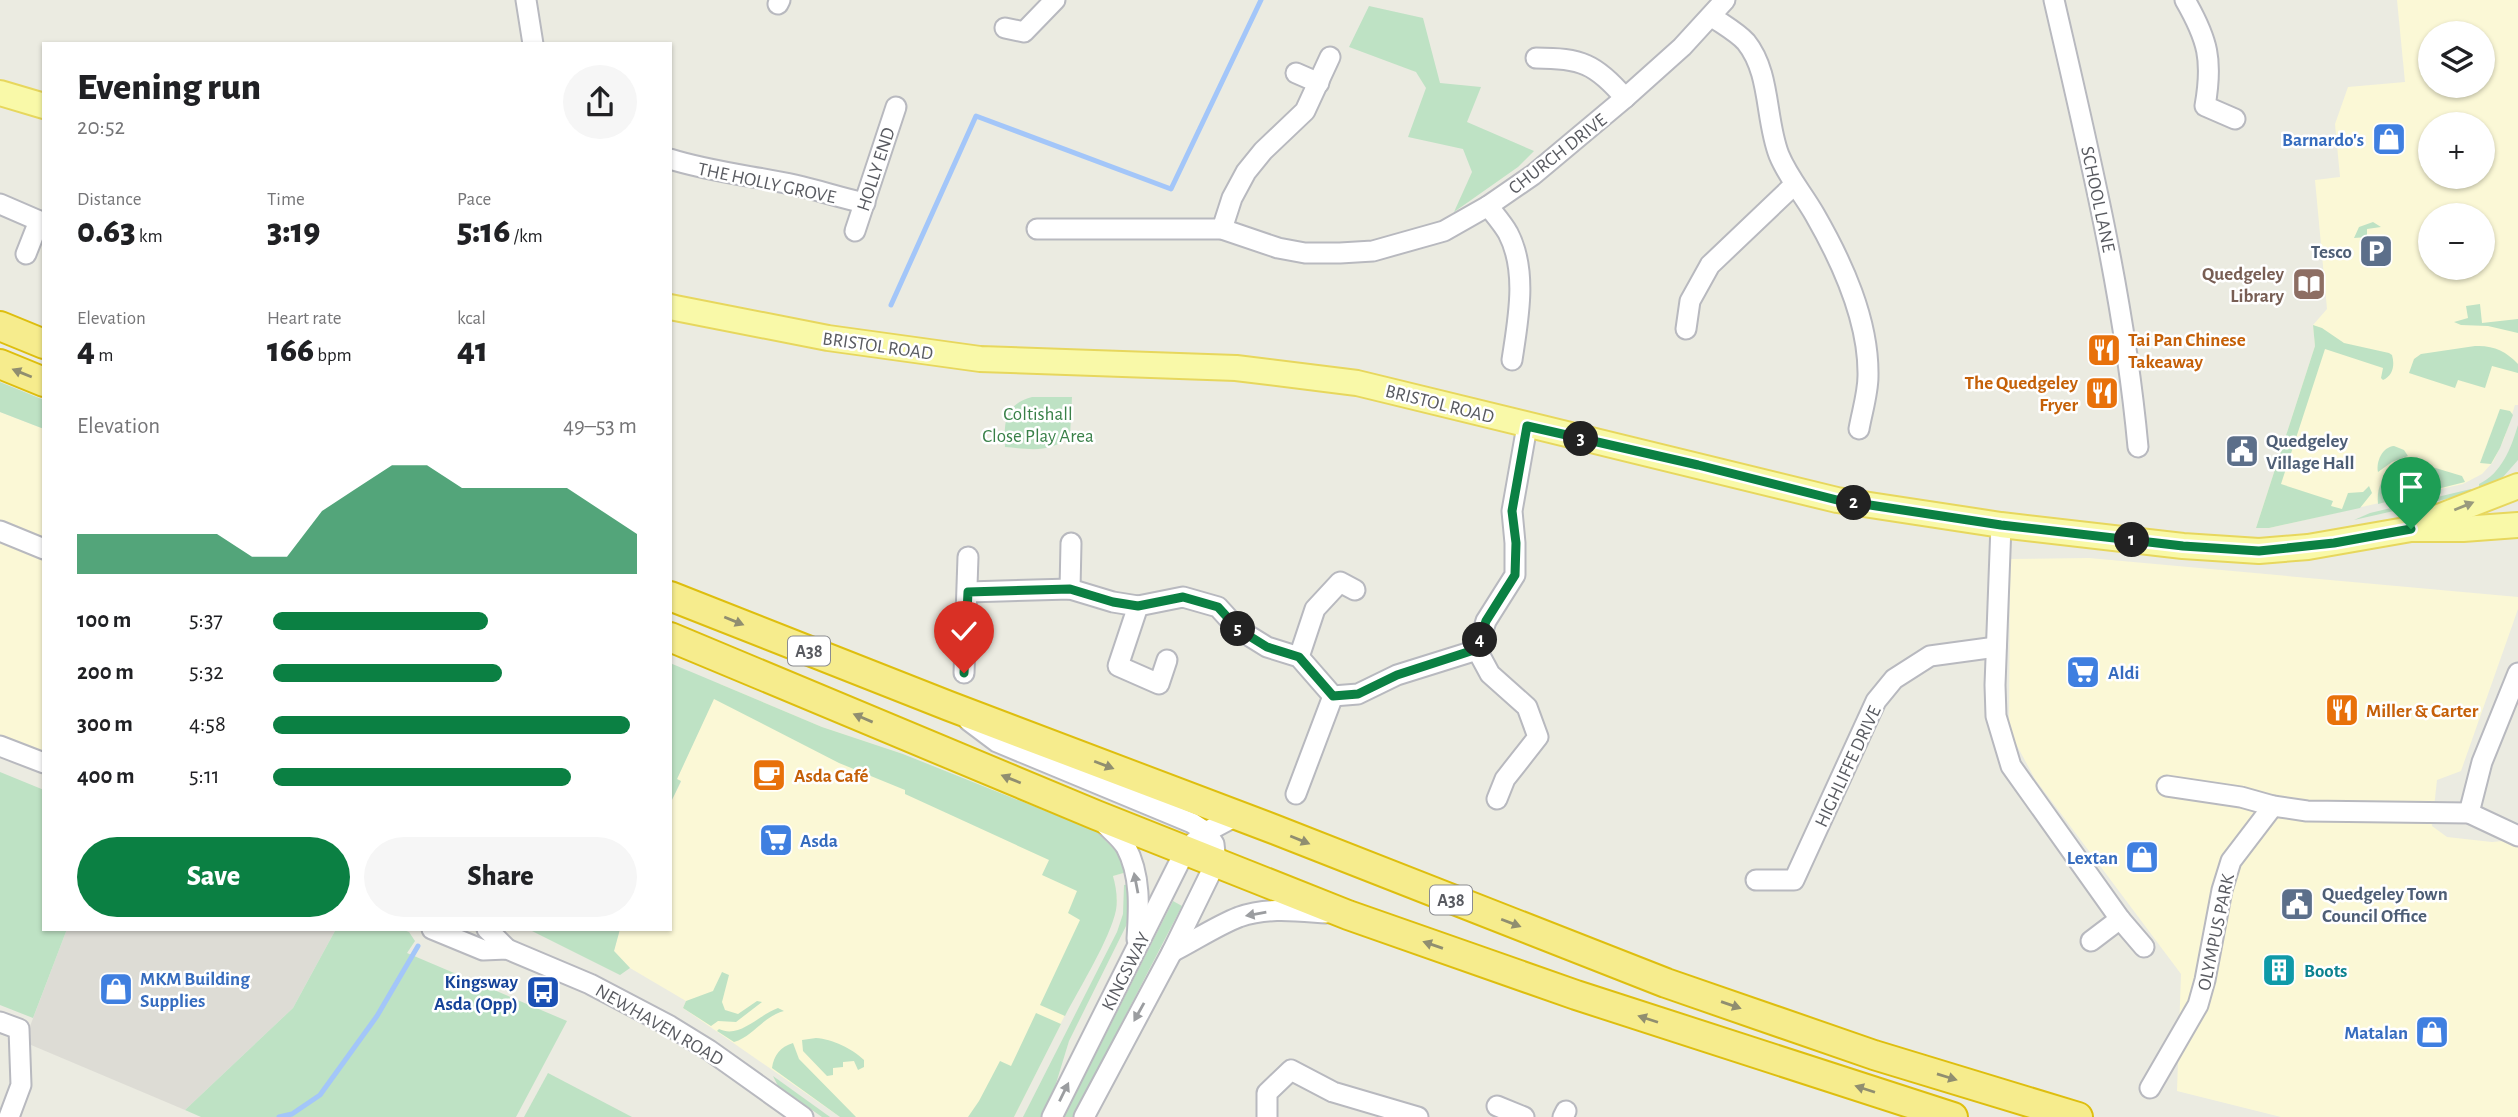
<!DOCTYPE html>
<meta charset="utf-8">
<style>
:root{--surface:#fff;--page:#f6f6f6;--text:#202124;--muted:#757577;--accent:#0b8043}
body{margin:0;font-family:"Alegreya Sans",sans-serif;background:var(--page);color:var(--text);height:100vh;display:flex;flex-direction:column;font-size:26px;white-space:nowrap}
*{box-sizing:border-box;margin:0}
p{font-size:23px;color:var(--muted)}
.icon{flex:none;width:38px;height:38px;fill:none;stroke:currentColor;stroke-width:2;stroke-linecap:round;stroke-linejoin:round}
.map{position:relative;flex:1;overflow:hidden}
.details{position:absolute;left:42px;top:42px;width:630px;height:889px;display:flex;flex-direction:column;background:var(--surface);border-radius:0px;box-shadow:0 2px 5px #0004}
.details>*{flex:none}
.buttons{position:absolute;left:2418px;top:21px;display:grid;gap:14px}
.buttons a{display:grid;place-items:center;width:77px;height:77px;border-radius:50%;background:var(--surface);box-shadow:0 2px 5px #0004;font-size:35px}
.pin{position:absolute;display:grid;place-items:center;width:60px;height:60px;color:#fff;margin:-72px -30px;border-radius:50% 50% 50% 0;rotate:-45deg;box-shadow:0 0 7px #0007}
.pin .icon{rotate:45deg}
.km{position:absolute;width:35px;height:35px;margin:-18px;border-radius:50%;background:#222;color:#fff;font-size:19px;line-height:35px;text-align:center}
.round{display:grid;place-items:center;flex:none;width:74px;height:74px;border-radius:37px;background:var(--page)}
.head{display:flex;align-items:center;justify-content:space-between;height:119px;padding:0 35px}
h1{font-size:38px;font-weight:800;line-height:52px}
.metrics{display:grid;grid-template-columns:repeat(3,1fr);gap:10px;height:119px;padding:7px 35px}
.metrics div{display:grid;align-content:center}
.metrics b{font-size:35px;font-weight:800}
.metrics small{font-size:19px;font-weight:400}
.metrics p{font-size:19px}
.chart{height:196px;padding:14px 35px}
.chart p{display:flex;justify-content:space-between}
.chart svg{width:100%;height:126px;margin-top:7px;fill:var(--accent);opacity:.7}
.action{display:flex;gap:14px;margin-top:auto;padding:14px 35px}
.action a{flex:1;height:80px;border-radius:42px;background:var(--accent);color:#fff;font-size:28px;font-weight:800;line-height:80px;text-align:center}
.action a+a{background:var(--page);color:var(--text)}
ul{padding:0 35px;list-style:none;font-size:23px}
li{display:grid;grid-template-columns:112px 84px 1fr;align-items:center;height:52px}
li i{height:18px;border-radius:9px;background:var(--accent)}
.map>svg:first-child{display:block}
.commercial{fill:#fbf8d6;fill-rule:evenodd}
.industrial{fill:#dddcd5}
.green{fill:#bee2c4}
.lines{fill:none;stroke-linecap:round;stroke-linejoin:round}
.stream{stroke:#a3c6f9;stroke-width:5}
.minor-casing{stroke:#b8b9bf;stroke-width:23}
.major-casing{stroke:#e7d75d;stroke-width:28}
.highway-casing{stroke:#debe0e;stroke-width:32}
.minor{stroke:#fff;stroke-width:19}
.major{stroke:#f9f9a8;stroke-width:24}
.highway{stroke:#f6ec8d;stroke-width:28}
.oneway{fill:#908e70}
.oneway2{fill:#999a7d}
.oneway3{fill:#9b9da0}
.route-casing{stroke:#fff;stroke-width:14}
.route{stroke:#0b8043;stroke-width:9}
.labels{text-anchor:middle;stroke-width:5;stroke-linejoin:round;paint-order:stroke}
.shield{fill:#fff;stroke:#8b8c90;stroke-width:2}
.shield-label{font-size:18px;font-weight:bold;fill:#595b61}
.shop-label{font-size:19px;font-weight:bold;fill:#366cbe;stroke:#fff;text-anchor:end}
.street-label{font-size:19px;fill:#595b61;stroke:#fff}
.service-label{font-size:19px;font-weight:bold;fill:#4e5e75;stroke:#fff;text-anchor:start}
.education-label{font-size:19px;font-weight:bold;fill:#785e54;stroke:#fff;text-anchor:end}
.food-label{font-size:19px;font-weight:bold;fill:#c56008;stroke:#fff;text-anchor:start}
.park-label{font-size:19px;fill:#398048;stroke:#fff}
.culture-label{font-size:19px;font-weight:bold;fill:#0d838f;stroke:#fff;text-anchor:start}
.transit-label{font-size:19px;font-weight:bold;fill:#164399;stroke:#fff;text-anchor:end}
</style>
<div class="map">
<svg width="2518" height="1117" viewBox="0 0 2518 1117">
<rect width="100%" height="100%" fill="#ebebe1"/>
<g class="commercial">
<path d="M2397 0H2518V405H2515L2504 439 2493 462 2482 474 2463 484 2269 528H2256L2315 346 2313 325 2327 309 2315 180 2340 177 2335 124 2348 87 2405 82ZM2431 33H2483V86H2431ZM2431 124H2483V177H2431ZM2431 215H2483V268H2431Z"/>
<polygon points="0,412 44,429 44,755 0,737"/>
<polygon points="2089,558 2518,597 2518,609 2461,771 2437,780 2432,826 2447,837 2492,842 2514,840 2518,842 2518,1117 2281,1117 2177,1091 2181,974 2035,779 2009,731 2010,559"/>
<polygon points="720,684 822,727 903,754 1096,831 1115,850 1127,872 1113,876 1117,900 1112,921 1014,1117 840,1117 683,1008 686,1001 630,968 614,951 620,929 670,929 670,804 681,782 677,779"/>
</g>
<polygon class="industrial" points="67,929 336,929 293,1008 185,1110 24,1042"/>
<g class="green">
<polygon points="1369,6 1423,18 1440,83 1481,87 1467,122 1534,151 1518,167 1454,212 1472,172 1463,149 1408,137 1426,88 1416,72 1349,47"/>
<polygon points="2373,222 2381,227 2367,229 2367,237 2354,238 2359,227"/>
<polygon points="2480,304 2482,323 2518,319 2518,333 2488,326 2461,325 2454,322 2468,318 2466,306"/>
<path d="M2313 325 2322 328 2344 343 2389 353 2392 355C2395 365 2393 376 2383 380L2381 378 2383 368 2325 349 2281 484 2333 501 2331 506 2342 509 2348 493 2363 492 2369 486 2372 493 2360 508 2269 528H2256L2315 346Z"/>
<path d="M2475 346C2493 345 2506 351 2518 364V373L2492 366 2485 388 2458 380 2455 388 2409 373 2414 359 2421 354Z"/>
<polygon points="0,382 44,400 44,429 0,412"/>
<path d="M1032 397H1072L1070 436C1049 454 1030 449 1005 447 1004 422 1004 405 1032 397Z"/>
<polygon points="2500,409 2510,411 2513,415 2500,448 2491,464 2480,463"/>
<path d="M2518 425V460L2503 477 2479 491V484C2502 473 2511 448 2518 425Z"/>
<path d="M2394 446 2404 450 2408 456 2392 462 2378 472C2376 462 2382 447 2394 446Z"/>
<path d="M2419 463 2462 476 2465 482 2378 504C2375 477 2394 465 2419 463Z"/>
<polygon points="2471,489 2473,493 2354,520 2370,513"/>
<path d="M670 663 822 727 903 754 1096 831 1115 850 1127 872 1113 876C1116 887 1118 899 1116 910 1110 939 1080 987 1065 1016L1040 1005 1080 920 1068 913 1077 891 1042 875 1049 860 905 794V790L839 763 714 699 677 779 681 781 670 804Z"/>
<polygon points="0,772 44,790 44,929 67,929 33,1018 0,1005"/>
<polygon points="1130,884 1129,915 1126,926 1069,1041 1054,1090 1041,1117 1023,1117 1117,932 1123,914 1124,885"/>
<polygon points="1173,901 1182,906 1073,1117 1064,1117"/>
<polygon points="336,929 401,929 409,932 415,941 407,953 567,1021 516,1117 201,1117 185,1110 293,1008"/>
<polygon points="528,929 620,929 614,951 630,968 620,975"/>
<polygon points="722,972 729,975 722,1002 725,1010 738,1014 757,1001 762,1002 736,1022 718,1021 711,1026 683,1008 686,1001 713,991"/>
<path d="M778 1008 784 1011C762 1017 754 1036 734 1042L717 1031 719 1029C740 1039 758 1015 778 1008Z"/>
<polygon points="1036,1013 1061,1024 1014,1117 968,1117 979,1101 1000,1061 1011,1066"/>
<path d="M816 1038C832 1039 853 1049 864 1060V1067L858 1070 854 1061 843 1062V1067L833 1068V1075L827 1076 803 1051 802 1040Z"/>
<path d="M793 1043 799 1059 856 1117H840L772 1068C774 1055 780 1047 793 1043Z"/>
<polygon points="548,1073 632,1117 524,1117"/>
<polygon points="773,1076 830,1117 822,1117 778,1086"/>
</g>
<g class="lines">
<g class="stream">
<polyline points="891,305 976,116 1171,189 1261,0"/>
<polyline points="279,1117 292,1114 320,1095 377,1016 418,946"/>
</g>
<g class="minor-casing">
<g id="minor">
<polyline points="526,0 533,44"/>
<path d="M2054 0C2088 148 2124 295 2138 447"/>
<path d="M2185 0C2208 40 2213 60 2205 106L2235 119"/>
<polyline points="778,4 780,0"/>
<path d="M1711 16C1722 24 1737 32 1746 42 1771 73 1765 119 1779 155 1788 177 1803 194 1815 215 1842 262 1869 320 1868 376 1868 393 1862 412 1859 429"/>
<polyline points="1005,28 1024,32 1055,0"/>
<path d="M1536 58C1581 58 1596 64 1625 98"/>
<polyline points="1296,73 1319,83"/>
<path d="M670 159C711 172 754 176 795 185 818 190 841 198 865 203"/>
<polyline points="0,204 44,223"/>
<path d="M1488 206C1495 215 1503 224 1508 233 1528 271 1518 320 1512 360"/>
<polyline points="1037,229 1222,229 1278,248 1305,253 1340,253 1373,251 1444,231 1488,206 1533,175 1625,98 1682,47 1725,0"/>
<polyline points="1222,229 1232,198 1246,172 1263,151 1305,111 1330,57"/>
<polyline points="855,231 896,107"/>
<polyline points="26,254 39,221"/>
<polyline points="1686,329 1690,301 1710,265 1794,185"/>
<polyline points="2001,525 1995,685 1996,716 2011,766 2120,919 2144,947"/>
<polyline points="0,531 44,549"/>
<polyline points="1070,589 1071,543"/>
<polyline points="968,592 1070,589 1113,602 1138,606 1183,597 1218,607 1238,629 1267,647 1299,657 1333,696 1358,694 1397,675 1477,650"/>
<polyline points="1138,606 1118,666 1159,684 1167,660"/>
<polyline points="1299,657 1315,609 1340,582 1355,590"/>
<polyline points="964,673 968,557"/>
<polyline points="969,721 997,742 1192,823 1206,832 1214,844 1216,862 1172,952 1084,1117"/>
<polyline points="0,746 44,763"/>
<polyline points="2167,786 2241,797 2273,806 2307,811 2469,813 2518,836"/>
<polyline points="1296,794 1333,696"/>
<polyline points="1497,799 1505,779 1538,737 1527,707 1490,674 1477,650 1486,621 1515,575 1515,543 1512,511 1527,426"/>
<polyline points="2469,813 2482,762 2518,673"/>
<path d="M1103 822C1110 830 1121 838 1126 847 1141 875 1139 908 1137 939"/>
<polyline points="1756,880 1794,880 1876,701 1894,679 1930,656 1996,647"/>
<polyline points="432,929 483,950 507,949 590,984 670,1026 709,1050 803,1117"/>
<polyline points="487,929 507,949"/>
<polyline points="2091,941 2120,919"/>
<path d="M1172 952C1194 941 1216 926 1239 917 1267 907 1297 911 1326 913"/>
<polyline points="0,1022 19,1029 21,1085 9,1117"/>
<polyline points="2150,1088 2198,1005 2205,980 2222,890 2231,861 2273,806"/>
<polyline points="1497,1106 1524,1117"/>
<polyline points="1052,1117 1186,849 1206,832 1236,816"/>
<polyline points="1267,1117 1267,1093 1291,1070 1333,1092 1418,1117"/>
<polyline points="1563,1117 1566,1111"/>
</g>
</g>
<g class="major-casing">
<g id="major">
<polyline points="0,93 44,106"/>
<polyline points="670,307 828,338 980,359 1236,368 1357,383 1837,500 2001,525 2183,546 2259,551 2308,547 2411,529 2463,529 2518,525"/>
<polyline points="2418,525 2518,486"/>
</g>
</g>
<g class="highway-casing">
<g id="highway">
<polyline points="0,326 44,344"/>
<polyline points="0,364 44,382"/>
<polyline points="670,596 949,706 1276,830 1666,983 1874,1055 2078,1117"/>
<polyline points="670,637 1096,815 1348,915 1576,995 1953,1117"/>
</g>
</g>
<use href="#minor" class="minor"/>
<use href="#major" class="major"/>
<use href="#highway" class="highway"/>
</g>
<defs><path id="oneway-solid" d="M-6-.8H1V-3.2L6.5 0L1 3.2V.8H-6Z" transform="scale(1.75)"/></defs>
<g class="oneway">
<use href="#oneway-solid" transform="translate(22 373) rotate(-158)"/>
<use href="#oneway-solid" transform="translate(734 621) rotate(22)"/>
<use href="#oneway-solid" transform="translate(863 718) rotate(-157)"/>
<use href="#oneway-solid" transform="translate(1104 765) rotate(21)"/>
<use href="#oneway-solid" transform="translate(1011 779) rotate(-158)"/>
<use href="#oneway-solid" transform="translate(1300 840) rotate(22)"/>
<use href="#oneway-solid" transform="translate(1511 923) rotate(21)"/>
<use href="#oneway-solid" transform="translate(1433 945) rotate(-161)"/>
<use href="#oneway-solid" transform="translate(1731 1005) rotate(19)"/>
<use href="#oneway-solid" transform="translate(1648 1019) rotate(-162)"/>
<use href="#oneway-solid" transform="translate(1947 1077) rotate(17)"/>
<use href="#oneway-solid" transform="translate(1865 1089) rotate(-162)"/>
</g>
<use class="oneway2" href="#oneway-solid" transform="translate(2464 506) rotate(-22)"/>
<g class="oneway3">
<use href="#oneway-solid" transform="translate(1136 883) rotate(-101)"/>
<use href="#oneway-solid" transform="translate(1256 914) rotate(170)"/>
<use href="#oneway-solid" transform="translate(1139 1012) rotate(119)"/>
<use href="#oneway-solid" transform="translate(1064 1092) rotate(-64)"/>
</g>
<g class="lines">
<g class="route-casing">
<polyline id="route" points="964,673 968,592 1070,589 1113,602 1138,606 1183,597 1218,607 1238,629 1267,647 1299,657 1333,696 1358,694 1397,675 1477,649 1486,621 1515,575 1516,543 1512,511 1527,426 1698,465 1837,500 2001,525 2183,546 2259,551 2334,543 2411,529"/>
</g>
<use href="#route" class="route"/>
</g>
<defs>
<g id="shop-square" transform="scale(1.75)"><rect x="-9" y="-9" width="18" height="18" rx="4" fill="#3f7fe0" stroke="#fff"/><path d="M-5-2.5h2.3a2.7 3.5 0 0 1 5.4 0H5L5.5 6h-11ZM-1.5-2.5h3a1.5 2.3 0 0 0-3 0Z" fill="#fff"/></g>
<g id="parking-square" transform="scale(1.75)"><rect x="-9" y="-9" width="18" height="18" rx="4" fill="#5c6f8a" stroke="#fff"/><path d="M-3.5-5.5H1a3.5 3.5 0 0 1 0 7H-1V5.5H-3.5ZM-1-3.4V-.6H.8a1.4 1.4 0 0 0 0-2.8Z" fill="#fff"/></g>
<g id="library-square" transform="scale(1.75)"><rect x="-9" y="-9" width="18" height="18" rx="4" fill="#8d6e63" stroke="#fff"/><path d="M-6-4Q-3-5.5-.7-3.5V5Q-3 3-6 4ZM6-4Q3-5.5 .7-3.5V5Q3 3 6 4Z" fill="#fff"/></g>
<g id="restaurant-square" transform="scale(1.75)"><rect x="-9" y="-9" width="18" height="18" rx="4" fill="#e8710a" stroke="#fff"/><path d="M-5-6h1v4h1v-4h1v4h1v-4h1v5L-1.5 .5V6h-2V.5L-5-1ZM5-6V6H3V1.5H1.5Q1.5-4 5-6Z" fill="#fff"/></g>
<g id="civic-square" transform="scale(1.75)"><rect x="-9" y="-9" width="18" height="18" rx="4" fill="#5c6f8a" stroke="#fff"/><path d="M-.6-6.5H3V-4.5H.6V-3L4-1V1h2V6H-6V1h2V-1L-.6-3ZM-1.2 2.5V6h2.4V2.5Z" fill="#fff"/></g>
<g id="supermarket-square" transform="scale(1.75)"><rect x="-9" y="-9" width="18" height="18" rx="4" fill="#3f7fe0" stroke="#fff"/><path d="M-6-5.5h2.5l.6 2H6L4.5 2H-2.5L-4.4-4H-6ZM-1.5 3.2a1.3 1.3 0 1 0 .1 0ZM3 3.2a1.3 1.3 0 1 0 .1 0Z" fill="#fff"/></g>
<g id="cafe-square" transform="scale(1.75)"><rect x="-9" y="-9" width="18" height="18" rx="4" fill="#e8710a" stroke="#fff"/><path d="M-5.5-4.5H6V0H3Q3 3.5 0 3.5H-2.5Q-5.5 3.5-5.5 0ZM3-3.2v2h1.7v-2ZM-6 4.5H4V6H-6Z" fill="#fff"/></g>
<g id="building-square" transform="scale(1.75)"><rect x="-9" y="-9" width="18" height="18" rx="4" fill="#0f9aa8" stroke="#fff"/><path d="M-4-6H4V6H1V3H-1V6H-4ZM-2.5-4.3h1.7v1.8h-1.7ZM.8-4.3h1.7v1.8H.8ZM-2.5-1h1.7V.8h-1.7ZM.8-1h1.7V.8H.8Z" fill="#fff"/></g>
<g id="bus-square" transform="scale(1.75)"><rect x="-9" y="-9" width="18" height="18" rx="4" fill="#1a4fb4" stroke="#fff"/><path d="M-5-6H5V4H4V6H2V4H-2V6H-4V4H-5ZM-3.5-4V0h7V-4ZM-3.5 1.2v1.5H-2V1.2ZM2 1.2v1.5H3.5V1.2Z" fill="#fff"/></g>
</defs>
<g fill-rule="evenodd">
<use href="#shop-square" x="2389" y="139"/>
<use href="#parking-square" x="2376" y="251"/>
<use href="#library-square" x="2309" y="284"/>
<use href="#restaurant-square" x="2104" y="350"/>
<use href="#restaurant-square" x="2102" y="393"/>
<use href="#civic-square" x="2242" y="451"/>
<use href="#supermarket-square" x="2083" y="672"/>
<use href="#restaurant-square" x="2342" y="710"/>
<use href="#cafe-square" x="769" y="775"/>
<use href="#supermarket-square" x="776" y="840"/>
<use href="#shop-square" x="2142" y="857"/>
<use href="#civic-square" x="2297" y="904"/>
<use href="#building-square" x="2279" y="970"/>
<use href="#shop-square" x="116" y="989"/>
<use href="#bus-square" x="543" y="992"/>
<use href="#shop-square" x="2432" y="1032"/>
</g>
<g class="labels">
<g class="shield">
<rect x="788" y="636.5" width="42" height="29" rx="5"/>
<rect x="1430" y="885.5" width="42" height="29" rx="5"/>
</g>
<g class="shield-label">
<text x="809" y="657">A38</text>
<text x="1451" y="906">A38</text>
</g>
<g class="shop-label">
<text x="2364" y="146">Barnardo's</text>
<text x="2108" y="679" text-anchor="start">Aldi</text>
<text x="800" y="847" text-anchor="start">Asda</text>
<text x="2118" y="864">Lextan</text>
<text x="140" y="985" text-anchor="start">MKM Building<tspan x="140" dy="22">Supplies</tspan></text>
<text x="2408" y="1039">Matalan</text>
</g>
<g class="street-label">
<text transform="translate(1557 153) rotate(-38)" y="7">CHURCH DRIVE</text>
<text transform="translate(875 169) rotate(-72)" y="7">HOLLY END</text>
<text transform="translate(767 182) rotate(12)" y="7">THE HOLLY GROVE</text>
<text transform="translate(2099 199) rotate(78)" y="7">SCHOOL LANE</text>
<text transform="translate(878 345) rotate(8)" y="7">BRISTOL ROAD</text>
<text transform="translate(1440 403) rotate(14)" y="7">BRISTOL ROAD</text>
<text transform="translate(1847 766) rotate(-65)" y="7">HIGHLIFFE DRIVE</text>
<text transform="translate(2215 932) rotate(-78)" y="7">OLYMPUS PARK</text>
<text transform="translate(1125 971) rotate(-63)" y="7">KINGSWAY</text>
<text transform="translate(660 1024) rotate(30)" y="7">NEWHAVEN ROAD</text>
</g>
<g class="service-label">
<text x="2352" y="258" text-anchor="end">Tesco</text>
<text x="2266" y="447">Quedgeley<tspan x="2266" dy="22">Village Hall</tspan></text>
<text x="2322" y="900">Quedgeley Town<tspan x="2322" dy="22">Council Office</tspan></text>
</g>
<g class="education-label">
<text x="2284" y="280">Quedgeley<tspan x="2284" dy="22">Library</tspan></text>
</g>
<g class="food-label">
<text x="2128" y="346">Tai Pan Chinese<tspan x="2128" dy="22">Takeaway</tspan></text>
<text x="2078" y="389" text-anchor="end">The Quedgeley<tspan x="2078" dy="22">Fryer</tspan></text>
<text x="2366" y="717">Miller &amp; Carter</text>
<text x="794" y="782">Asda Café</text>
</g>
<g class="park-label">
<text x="1038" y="420">Coltishall<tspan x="1038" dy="22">Close Play Area</tspan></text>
</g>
<g class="culture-label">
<text x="2304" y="977">Boots</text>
</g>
<g class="transit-label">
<text x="518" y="988">Kingsway<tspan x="518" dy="22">Asda (Opp)</tspan></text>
</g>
</g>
</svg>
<div class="buttons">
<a><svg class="icon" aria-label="layers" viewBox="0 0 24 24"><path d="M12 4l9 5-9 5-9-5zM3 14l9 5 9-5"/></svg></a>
<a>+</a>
<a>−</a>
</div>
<div class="pin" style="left:2411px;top:529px;background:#1e9e55"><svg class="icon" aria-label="arrive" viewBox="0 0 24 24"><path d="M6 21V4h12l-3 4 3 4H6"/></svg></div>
<div class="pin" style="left:964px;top:673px;background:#d93025"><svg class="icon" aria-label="check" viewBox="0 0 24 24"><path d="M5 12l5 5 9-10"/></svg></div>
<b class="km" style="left:2132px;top:540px">1</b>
<b class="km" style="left:1854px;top:503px">2</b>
<b class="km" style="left:1581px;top:439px">3</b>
<b class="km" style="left:1480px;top:640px">4</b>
<b class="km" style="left:1238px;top:629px">5</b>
<section class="details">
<div class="head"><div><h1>Evening run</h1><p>20:52</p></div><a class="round"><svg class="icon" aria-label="share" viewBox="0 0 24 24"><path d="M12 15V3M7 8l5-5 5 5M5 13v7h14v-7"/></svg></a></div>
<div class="metrics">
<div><p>Distance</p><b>0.63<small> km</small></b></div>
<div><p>Time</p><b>3:19</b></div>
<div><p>Pace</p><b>5:16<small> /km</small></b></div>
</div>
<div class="metrics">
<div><p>Elevation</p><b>4<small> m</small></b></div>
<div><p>Heart rate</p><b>166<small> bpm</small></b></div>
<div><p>kcal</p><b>41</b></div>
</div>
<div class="chart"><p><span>Elevation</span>49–53 m</p>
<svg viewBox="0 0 160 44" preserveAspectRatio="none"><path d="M0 44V30L10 30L20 30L30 30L40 30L50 38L60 38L70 22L80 14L90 6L100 6L110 14L120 14L130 14L140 14L150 22L160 30V44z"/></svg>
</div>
<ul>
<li><b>100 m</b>5:37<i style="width:59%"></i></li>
<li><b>200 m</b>5:32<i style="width:63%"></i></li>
<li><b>300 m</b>4:58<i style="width:98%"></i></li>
<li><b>400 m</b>5:11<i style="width:82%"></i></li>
</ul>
<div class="action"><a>Save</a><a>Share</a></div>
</section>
</div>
